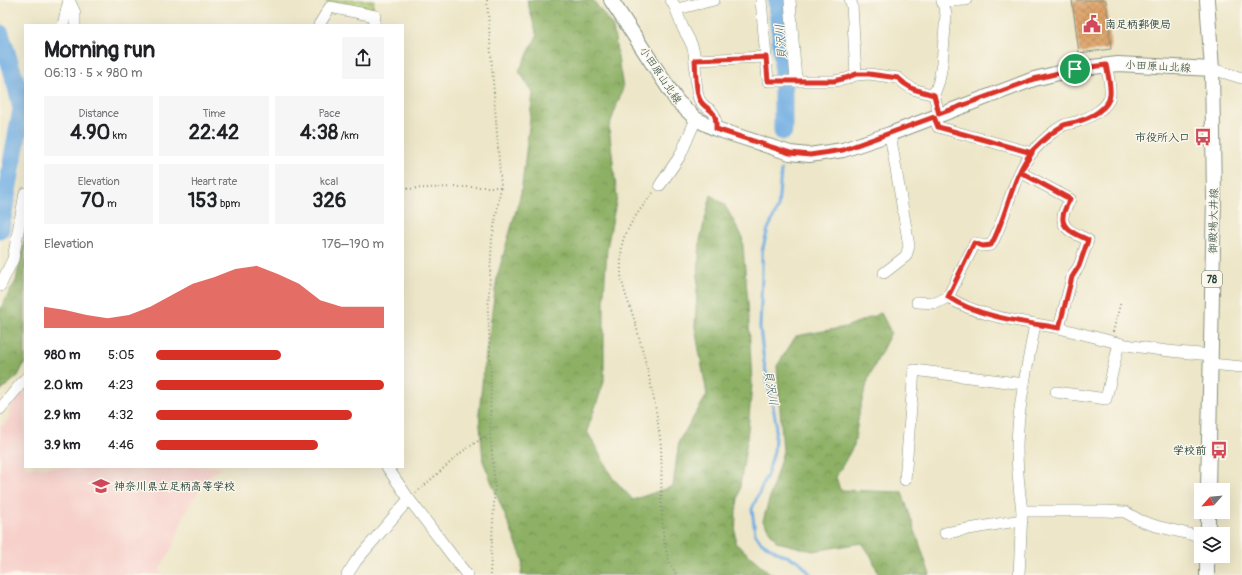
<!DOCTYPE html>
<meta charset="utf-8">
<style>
:root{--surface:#fff;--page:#f6f6f6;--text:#202124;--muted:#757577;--accent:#d93025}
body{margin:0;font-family:Pangolin,"Klee One",sans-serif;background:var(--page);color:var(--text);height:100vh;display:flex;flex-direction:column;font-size:15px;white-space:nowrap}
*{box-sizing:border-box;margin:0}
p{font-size:13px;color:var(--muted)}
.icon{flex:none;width:22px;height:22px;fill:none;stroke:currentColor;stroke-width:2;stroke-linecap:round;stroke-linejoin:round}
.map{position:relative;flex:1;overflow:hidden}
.side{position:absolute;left:24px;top:24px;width:380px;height:444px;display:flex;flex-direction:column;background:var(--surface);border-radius:0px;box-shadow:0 4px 16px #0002}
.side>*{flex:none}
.needle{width:26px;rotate:243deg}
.fabs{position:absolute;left:1194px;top:483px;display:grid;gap:8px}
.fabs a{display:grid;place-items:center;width:36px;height:36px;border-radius:0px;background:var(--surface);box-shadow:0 4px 16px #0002;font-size:20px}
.pin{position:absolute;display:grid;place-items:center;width:34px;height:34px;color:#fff;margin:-17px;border:2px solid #fff;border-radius:50%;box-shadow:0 1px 4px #0007}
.round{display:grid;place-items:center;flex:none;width:42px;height:42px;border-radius:0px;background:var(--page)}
.overview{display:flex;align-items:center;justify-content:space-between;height:68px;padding:0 20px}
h1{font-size:22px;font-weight:700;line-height:30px}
.stats{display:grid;grid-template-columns:repeat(3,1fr);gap:6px;height:68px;padding:4px 20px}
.stats div{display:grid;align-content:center;border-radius:0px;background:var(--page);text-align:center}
.stats b{font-size:20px;font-weight:700}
.stats small{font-size:11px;font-weight:400}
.stats p{font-size:11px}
.chart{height:112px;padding:8px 20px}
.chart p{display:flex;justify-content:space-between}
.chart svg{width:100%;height:72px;margin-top:4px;fill:var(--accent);opacity:.7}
ul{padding:0 20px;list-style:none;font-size:13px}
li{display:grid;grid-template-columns:64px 48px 1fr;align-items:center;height:30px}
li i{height:10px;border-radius:5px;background:var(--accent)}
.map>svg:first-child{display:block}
.built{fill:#f7d0cb}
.green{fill:url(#green-dots);stroke:#688554}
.forest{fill:url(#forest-crowns);stroke:#56764c}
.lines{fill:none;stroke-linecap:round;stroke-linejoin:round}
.stream{stroke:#70ade2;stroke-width:3}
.river{stroke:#70ade2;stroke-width:19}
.building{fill:url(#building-cross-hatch)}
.minor-casing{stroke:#86927e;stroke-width:12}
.major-casing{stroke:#86927e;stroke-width:16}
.path{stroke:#86927e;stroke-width:2;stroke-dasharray:1 3;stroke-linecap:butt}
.minor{stroke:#fff;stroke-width:11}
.major{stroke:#fff;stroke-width:14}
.route-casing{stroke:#fff;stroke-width:8}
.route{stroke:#d93025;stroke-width:5}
.labels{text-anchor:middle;stroke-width:3;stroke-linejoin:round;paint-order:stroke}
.shield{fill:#fbf7ec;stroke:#61756b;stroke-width:1}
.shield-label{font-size:10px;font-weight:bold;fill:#1f3d34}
.poi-label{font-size:11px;font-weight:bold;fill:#1f3d34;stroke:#fbf7ec;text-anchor:start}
.street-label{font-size:11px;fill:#1f3d34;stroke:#fbf7ec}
.water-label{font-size:12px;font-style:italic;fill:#375f68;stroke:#fbf7ec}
</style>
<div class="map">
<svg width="1242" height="575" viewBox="0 0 1242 575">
<defs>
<pattern id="green-dots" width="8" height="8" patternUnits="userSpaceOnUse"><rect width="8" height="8" fill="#b2cd73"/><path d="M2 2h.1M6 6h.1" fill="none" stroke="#90a85f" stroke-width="1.8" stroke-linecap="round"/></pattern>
<pattern id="forest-crowns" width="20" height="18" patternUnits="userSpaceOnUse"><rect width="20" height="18" fill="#8db065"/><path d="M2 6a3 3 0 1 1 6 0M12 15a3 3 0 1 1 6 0" fill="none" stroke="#739054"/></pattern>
<pattern id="building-cross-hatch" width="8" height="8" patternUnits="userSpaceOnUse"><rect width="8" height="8" fill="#dea268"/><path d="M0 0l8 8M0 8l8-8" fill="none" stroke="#b38556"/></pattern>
</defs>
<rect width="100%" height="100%" fill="#fbf7ec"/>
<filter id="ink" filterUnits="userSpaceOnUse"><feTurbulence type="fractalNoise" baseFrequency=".025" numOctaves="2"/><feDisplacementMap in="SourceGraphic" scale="8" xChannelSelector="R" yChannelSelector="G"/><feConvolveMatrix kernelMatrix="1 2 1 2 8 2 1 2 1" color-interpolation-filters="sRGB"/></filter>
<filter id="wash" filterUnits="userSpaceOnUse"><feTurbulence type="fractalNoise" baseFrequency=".012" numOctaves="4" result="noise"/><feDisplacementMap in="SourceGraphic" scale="16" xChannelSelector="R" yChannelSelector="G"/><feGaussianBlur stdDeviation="0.9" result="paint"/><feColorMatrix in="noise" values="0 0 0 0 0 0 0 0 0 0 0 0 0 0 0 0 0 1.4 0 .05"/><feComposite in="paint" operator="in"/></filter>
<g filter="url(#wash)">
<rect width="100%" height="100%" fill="#ede6c8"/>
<polygon class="built" points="25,389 25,467 223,467 211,474 194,498 185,513 175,542 159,571 165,575 0,575 0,425 3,426 10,417 9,410"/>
<polygon class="green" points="327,0 374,0 373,7 369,10 327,3"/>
<g class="forest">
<polygon points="527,0 593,0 613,27 623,88 609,127 617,197 607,248 604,295 604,382 587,431 612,477 633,500 673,486 679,441 707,395 695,327 700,240 711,195 724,204 742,236 748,303 752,384 747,441 736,512 735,543 772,575 521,575 523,560 483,461 479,413 483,375 497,277 521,193 525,160 533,93 519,71 537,36"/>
<polygon points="25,236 25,362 18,376 0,391 0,309 16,281"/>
<polygon points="881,313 891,332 869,377 860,408 854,445 836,477 840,490 902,492 930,575 879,575 871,556 862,543 813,551 777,542 763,521 783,451 777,366 796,336 846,327"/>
</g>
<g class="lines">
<polyline class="stream" points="781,170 778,208 768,229 762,251 762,275 760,328 764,362 776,422 774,451 768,473 752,509 755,533 761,542 779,553 799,561 811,575"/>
<g class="river">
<polyline points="777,0 783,60 783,131"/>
<polyline points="0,34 17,87 22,109 0,229"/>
</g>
</g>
<g id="blocks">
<polygon class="building" points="1072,0 1106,0 1111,49 1079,53"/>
</g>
</g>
<g filter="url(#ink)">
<use href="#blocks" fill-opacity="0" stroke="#86927e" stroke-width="1"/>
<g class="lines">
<g class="minor-casing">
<g id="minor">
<polyline points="69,0 75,13 75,25"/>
<path d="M671 0C678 10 678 18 683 28 687 36 693 44 694 53 696 65 695 89 699 99 707 114 716 104 716 129"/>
<polyline points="761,0 768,81 834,81 846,79 856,75 869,74 898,78 905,84 913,89 934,95"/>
<polyline points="790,0 796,81"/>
<polyline points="850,0 852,5 856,75"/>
<polyline points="942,1 966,0"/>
<polyline points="677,9 714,0"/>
<polyline points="63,25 69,0"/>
<polyline points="319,25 330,7 375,16 374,25"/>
<polyline points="695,60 766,57"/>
<polyline points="1212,69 1242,78"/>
<polyline points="939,114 934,95 939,81 942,64 946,14 942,0"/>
<polyline points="934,117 938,127 1032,153"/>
<path d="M1020 172 1070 199C1068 205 1063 211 1063 217 1061 230 1079 235 1088 240L1079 266 1072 277 1059 328"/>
<polyline points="660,185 680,156 696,119"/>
<polyline points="884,273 906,256 909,246 890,134"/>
<polyline points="0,286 13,259 25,193"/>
<path d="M948 297C980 318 1022 321 1059 328 1078 333 1098 338 1118 343 1148 350 1180 352 1211 355"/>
<path d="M917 302 936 303 948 297 975 243 983 246 991 245C1008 215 1011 177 1034 150 1042 141 1053 131 1064 125 1069 123 1074 123 1079 121 1090 117 1109 108 1110 95 1111 85 1108 74 1106 65"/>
<polyline points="1211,364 1242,367"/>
<polyline points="1056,392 1106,399 1119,343"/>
<polyline points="0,409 25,379"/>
<polyline points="387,467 409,499 467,575"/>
<polyline points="905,480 914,370 1024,384"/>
<path d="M1022 511C1019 490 1017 468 1017 446 1018 405 1028 364 1035 324"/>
<polyline points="945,533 1022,520"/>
<polyline points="347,575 356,561 409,499"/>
<polyline points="1019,575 1022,511 1105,511 1125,512 1141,521 1156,526 1201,537"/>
</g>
</g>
<g class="major-casing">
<g id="major">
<polyline points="611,0 677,101 696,119 716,129 790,153 809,155 843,150 890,134 1034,79 1075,69 1118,64 1212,69"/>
<polyline points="1207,0 1212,69 1214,197 1208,490"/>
<polyline points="1208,534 1208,512"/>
<polyline points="1207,575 1207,556"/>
</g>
</g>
<g class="path">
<polyline points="487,0 501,187 492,239 488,311 491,377 490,433 495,486 490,575"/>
<polyline points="403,189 452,187 501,187"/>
<path d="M653 193C643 205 624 230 622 245 621 254 620 273 622 281 625 295 631 309 635 322 646 362 657 405 661 447 663 479 656 552 677 575"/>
<polyline points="1113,332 1121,301"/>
<polyline points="416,493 463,451 490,433"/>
</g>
<use href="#minor" class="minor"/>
<use href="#major" class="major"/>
</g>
</g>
<g class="lines" filter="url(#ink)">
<g class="route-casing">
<path id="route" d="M1075 69 1034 79 939 114 934 95 913 89 905 84 898 78 869 74H856L846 78 834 81H768L766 57 695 60C696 71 695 86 699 98 705 113 717 104 716 129L790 153 810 155 843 150 934 117 938 127 1032 153 1020 172 1070 199C1067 205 1063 211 1063 217 1061 230 1079 235 1088 240L1079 266 1072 277 1059 328C1024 322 978 317 948 297L974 243 983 246 991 245C1008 215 1011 177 1033 150 1042 141 1053 131 1064 125 1069 123 1074 123 1079 121 1090 118 1109 108 1110 95 1111 85 1108 74 1106 65L1075 69"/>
</g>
<use href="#route" class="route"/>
</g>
<defs>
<g id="civic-bare" transform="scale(1.38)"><path d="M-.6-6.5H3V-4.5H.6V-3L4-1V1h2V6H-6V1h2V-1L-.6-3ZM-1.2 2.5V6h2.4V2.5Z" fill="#d1495b" stroke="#fbf7ec" stroke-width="2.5" paint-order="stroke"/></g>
<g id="bus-bare" transform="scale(1.38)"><path d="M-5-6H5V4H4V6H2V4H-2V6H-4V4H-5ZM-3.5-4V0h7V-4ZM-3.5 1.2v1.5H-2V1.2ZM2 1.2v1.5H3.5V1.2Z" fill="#d1495b" stroke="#fbf7ec" stroke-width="2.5" paint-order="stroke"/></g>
<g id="school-bare" transform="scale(1.38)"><path d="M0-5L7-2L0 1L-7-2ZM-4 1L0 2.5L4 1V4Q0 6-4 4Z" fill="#d1495b" stroke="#fbf7ec" stroke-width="2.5" paint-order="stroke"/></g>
</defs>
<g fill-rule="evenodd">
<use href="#civic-bare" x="1092" y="24"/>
<use href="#bus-bare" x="1203" y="137"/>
<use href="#bus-bare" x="1219" y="450"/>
<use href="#school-bare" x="101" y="486"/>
</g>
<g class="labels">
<rect class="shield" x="1202" y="271" width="20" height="16" rx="3"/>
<g class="shield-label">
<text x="1212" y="283">78</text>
</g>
<g class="poi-label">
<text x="1105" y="28">南足柄郵便局</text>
<text x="1190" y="141" text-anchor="end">市役所入口</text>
<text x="1206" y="454" text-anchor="end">学校前</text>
<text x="114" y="490">神奈川県立足柄高等学校</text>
</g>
<g class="street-label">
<text transform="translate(1158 66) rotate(3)" y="4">小田原山北線</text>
<text transform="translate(661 75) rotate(56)" y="4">小田原山北線</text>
<text transform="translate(1213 221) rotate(-89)" y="4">御殿場大井線</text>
</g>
<g class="water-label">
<text transform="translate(781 42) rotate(-95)" y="4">貝沢川</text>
<text transform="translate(771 388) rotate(80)" y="4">貝沢川</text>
</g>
</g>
</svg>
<div class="fabs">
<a><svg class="needle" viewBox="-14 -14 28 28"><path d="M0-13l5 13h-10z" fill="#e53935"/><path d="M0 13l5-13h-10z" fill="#757577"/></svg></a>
<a><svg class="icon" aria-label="layers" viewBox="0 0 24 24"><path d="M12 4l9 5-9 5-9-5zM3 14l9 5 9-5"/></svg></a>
</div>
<div class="pin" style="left:1075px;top:69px;background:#1e9e55"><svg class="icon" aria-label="arrive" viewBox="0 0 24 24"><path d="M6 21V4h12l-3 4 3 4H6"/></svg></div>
<section class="side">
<div class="overview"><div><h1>Morning run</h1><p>06:13 · 5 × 980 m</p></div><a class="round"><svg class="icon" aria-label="share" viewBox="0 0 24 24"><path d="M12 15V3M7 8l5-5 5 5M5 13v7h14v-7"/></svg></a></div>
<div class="stats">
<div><p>Distance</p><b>4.90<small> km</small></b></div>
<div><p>Time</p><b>22:42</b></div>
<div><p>Pace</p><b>4:38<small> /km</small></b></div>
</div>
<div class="stats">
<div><p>Elevation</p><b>70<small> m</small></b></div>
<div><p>Heart rate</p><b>153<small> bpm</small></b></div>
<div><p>kcal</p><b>326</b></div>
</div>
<div class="chart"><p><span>Elevation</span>176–190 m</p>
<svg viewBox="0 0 160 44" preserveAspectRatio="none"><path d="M0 44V31L10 33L20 36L30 38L40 36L50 31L60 24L70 17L80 13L90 8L100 6L110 11L120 17L130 27L140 31L150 31L160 31V44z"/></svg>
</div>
<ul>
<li><b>980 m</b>5:05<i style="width:55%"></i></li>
<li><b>2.0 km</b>4:23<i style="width:100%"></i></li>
<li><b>2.9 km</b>4:32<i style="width:86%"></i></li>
<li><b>3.9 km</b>4:46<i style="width:71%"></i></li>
</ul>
</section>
</div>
